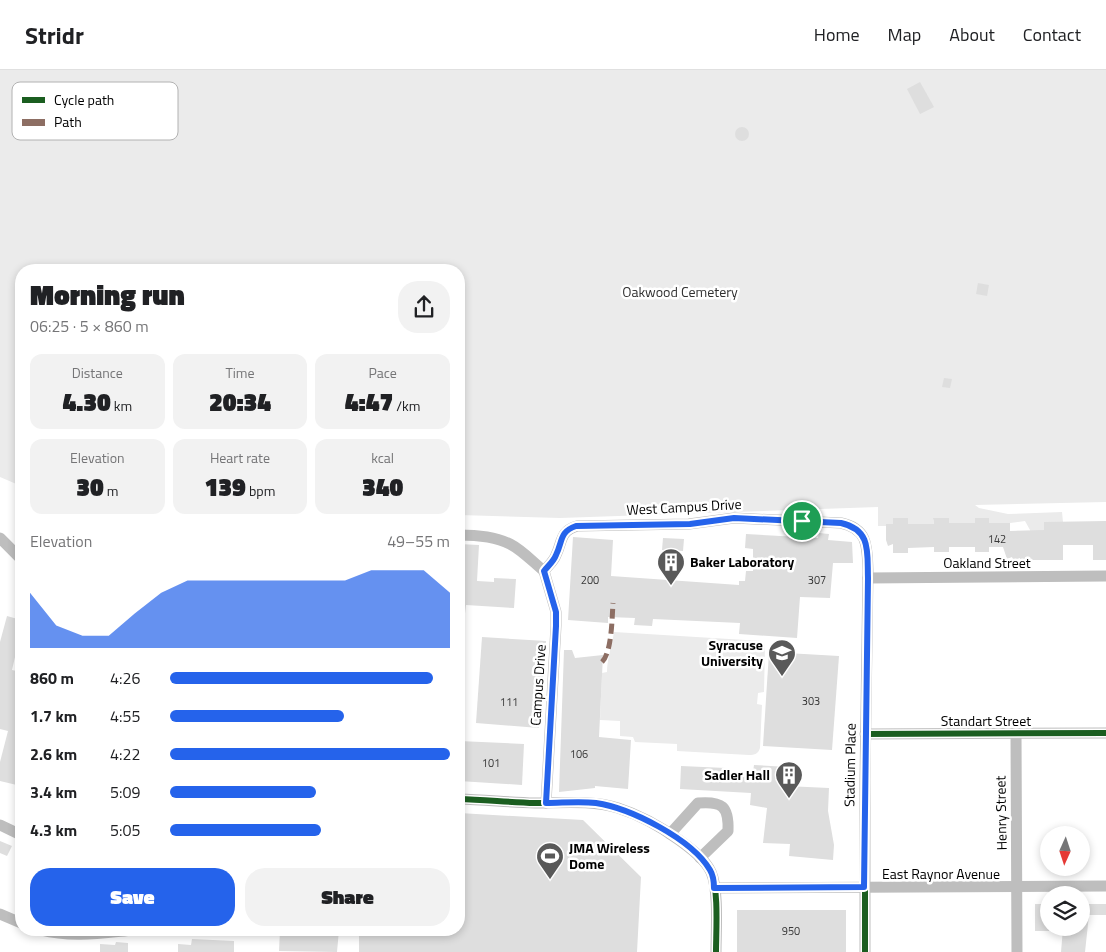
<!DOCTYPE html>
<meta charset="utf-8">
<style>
:root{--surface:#fff;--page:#f2f2f2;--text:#202124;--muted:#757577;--line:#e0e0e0;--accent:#2563eb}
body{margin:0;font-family:"Titillium Web",sans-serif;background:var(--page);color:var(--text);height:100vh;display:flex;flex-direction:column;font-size:19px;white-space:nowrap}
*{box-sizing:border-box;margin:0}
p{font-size:16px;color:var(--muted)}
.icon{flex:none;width:28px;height:28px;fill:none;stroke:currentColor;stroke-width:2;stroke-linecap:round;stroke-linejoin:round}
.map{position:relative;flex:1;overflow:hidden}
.details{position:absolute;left:15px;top:194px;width:450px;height:672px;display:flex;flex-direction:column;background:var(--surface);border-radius:20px;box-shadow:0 2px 8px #0003}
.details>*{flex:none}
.needle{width:32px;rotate:183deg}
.fabs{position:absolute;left:1040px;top:756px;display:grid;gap:10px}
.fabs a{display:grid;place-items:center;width:50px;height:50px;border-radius:50%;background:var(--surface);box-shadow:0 2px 8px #0003;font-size:25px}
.pin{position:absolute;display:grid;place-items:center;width:42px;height:42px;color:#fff;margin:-21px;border:2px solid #fff;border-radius:50%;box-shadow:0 1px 5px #0007}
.round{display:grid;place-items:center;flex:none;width:52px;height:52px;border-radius:20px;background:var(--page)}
.head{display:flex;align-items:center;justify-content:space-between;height:85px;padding:0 15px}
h1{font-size:28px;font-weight:800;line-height:38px}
.stats{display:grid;grid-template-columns:repeat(3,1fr);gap:8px;height:85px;padding:5px 15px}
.stats div{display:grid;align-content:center;border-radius:12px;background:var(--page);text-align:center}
.stats b{font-size:25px;font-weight:800}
.stats small{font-size:14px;font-weight:400}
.stats p{font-size:14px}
.chart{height:140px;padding:10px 15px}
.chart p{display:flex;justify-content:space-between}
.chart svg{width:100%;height:90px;margin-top:5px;fill:var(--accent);opacity:.7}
.button{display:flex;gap:10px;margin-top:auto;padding:10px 15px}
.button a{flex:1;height:58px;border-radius:20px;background:var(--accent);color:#fff;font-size:20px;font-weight:800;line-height:58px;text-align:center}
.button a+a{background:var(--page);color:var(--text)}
ul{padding:0 15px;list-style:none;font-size:16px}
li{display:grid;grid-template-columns:80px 60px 1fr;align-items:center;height:38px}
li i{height:12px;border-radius:6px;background:var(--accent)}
header{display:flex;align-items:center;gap:30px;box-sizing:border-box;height:70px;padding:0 25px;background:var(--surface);border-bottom:1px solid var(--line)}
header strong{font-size:24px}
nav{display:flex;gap:28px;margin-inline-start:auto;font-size:18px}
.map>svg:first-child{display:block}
.green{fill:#ebebeb}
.building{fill:#dedede}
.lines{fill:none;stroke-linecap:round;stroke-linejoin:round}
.minor{stroke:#bebebe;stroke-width:11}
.quiet{stroke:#8d6e63;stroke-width:5;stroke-dasharray:10 5;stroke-linecap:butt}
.cycleway-casing{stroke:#fff;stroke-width:9}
.cycleway{stroke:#1b5e20;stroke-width:6}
.route-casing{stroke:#fff;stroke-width:10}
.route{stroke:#2563eb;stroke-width:6}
.labels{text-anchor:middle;stroke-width:5;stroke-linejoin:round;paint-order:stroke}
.number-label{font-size:11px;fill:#383838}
.park-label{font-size:14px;fill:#313131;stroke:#fff}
.street-label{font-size:14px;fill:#000;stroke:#fff}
.poi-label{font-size:14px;font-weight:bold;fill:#000;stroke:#fff;text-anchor:start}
.key{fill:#fff;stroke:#b2b2b2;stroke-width:1}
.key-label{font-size:14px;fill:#000}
</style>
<header>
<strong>Stridr</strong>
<nav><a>Home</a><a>Map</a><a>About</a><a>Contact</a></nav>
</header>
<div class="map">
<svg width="1106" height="882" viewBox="0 0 1106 882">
<rect width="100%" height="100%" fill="#fff"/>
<g class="green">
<polygon points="0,0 1106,0 1106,432 975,435 979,438 1008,444 1062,442 1063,452 1044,452 1044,469 1030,464 1030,460 1025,451 1010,453 989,453 989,448 975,448 975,453 949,453 933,449 934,454 908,454 908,448 893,454 886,454 886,456 878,456 878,437 560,448 459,445 459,200 21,200 21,416 0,407"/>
<path d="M614 562 762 571 765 575 764 622 758 623 757 634 762 635 760 678C758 684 755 685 749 685L677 681V674L635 672 633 667 620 666V651L600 650 602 603 607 602C607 588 612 576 614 562Z"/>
</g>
<g class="building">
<polygon points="920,12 934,37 920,44 907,19"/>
<circle cx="742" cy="64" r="7"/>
<polygon points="978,213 989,215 987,226 976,224"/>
<polygon points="944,308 952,309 950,318 942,317"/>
<polygon points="893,448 908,448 908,454 934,454 933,448 949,448 949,453 975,453 975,448 989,448 989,453 1010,453 1010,461 1044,460 1044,452 1106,451 1106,490 1093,490 1093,475 1063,475 1063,490 1020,490 1020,488 1013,490 1012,487 1007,489 1003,477 989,477 989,482 975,482 975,477 949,477 949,482 934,482 934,477 908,478 908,483 893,483 893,474 888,476 886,470 886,454 893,454"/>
<polygon points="819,463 829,464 828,470 852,472 853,493 833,493 830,528 800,527 797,568 739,564 740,553 653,549 652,556 634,555 635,548 608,547 608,553 568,550 573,467 613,470 611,506 739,515 739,511 745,511 746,501 753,501 753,479 745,478 746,464 818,468"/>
<polygon points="663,468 684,469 683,481 662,480"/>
<polygon points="459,474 479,475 477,511 494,512 494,508 516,509 514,538 466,535 464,552 459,552"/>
<polygon points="7,546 21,550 21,561 12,600 21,602 21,685 19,694 21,694 21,716 0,711 0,692 8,661 0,659 0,572"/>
<polygon points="482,567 546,571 539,658 476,653"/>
<polygon points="564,580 572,580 575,588 603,585 599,667 631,670 628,719 595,716 595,718 559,722"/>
<polygon points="769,582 839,586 832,680 763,676"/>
<polygon points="459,671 524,674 522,715 459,711"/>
<polygon points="754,695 788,697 786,716 829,718 828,741 834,775 833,790 789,786 790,774 763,773 767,738 750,735 751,723 680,719 681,696 726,698 726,701 753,702"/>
<polygon points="459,743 583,750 641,807 637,882 359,882 359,860 459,860"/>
<polygon points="0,771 12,776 7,786 0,783"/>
<rect x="1035" y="834" width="14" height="27"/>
<polygon points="1081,834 1106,834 1106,845 1089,845 1085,882 1061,882 1063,858 1081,858"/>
<rect x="737" y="840" width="109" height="42"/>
<polygon points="280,860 339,860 337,882 279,881"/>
<polygon points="192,869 234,871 234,882 178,882 178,874 191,875"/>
<polygon points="116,872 128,873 128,882 100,882 100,874 115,875"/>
</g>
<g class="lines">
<g class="minor">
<path d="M459 465C475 465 494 466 510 474 522 480 533 492 544 501"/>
<polyline points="0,468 21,489"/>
<path d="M544 501C548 496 554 491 556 485 563 471 559 462 577 456L689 454 734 448 841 453C869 459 867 478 868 501L865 711V882"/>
<polyline points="544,501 556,542 556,556 546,733"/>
<polyline points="868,508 1106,506"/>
<polyline points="865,664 1106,663"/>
<polyline points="1016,664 1017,882"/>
<path d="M459 729C484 730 510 732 535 733 562 733 592 730 618 738 640 745 661 757 679 770 690 778 705 789 711 802 719 820 716 862 716 882"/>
<polyline points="0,755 21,765"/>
<path d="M670 764 698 733C722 731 729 736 728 761L700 788"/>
<polyline points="715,818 1106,816"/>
<polyline points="0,844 21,853"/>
<path d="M41 860C72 868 102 863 133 860"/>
<polyline points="260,860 261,860"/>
</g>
<path class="quiet" d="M602 592C612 582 612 547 613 533"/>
<g class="cycleway-casing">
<g id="cycleway">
<path d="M544 501C548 496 554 491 556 485 563 471 559 462 577 456L689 454 734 448 841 453C869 459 867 478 868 501L865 711V882"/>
<polyline points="865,664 1106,663"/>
<path d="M459 729C484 730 510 732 535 733 562 733 592 730 618 738 640 745 661 757 679 770 690 778 705 789 711 802 719 820 716 862 716 882"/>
</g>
</g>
<use href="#cycleway" class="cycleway"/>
</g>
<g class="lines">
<g class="route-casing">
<path id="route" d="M734 448 841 453C872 460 867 483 868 508L864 817 714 818C714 812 713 805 710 800 692 769 630 738 596 733 579 731 562 733 546 733L556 556V542L544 501C548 496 554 491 556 485 563 471 559 462 576 456L690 454Z"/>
</g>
<use href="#route" class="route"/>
</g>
<defs>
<g id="building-pin" transform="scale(1.4375)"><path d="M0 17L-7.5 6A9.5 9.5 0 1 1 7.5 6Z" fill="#595959" stroke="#fff"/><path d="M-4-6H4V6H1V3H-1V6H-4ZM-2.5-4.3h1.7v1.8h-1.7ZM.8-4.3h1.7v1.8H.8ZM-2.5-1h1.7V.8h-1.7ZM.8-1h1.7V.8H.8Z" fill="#fff"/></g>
<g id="university-pin" transform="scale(1.4375)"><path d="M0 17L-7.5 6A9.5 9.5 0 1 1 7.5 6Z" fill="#595959" stroke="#fff"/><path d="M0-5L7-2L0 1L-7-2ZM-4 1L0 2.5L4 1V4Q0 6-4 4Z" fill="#fff"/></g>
<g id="stadium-pin" transform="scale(1.4375)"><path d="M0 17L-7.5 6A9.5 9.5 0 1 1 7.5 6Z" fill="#595959" stroke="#fff"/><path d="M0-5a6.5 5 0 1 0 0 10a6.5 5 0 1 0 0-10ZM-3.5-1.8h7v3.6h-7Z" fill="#fff"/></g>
</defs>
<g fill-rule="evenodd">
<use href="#building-pin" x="671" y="492"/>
<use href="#university-pin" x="782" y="583"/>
<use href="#building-pin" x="789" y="705"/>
<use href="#stadium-pin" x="550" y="786"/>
</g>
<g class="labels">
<g class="number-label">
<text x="997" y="473">142</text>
<text x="590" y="514">200</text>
<text x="817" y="514">307</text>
<text x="811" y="635">303</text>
<text x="509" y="636">111</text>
<text x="579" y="688">106</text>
<text x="491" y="697">101</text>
<text x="791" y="865">950</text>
</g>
<g class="park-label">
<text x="680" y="227">Oakwood Cemetery</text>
</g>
<g class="street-label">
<text transform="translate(684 437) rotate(-3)" y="5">West Campus Drive</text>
<text x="987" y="498">Oakland Street</text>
<text transform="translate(538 615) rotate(-86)" y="5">Campus Drive</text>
<text x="986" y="656">Standart Street</text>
<text transform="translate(850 695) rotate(-89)" y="5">Stadium Place</text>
<text transform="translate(1001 743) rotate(-91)" y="5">Henry Street</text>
<text x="941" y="809">East Raynor Avenue</text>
</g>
<g class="poi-label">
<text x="690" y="497">Baker Laboratory</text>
<text x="763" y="580" text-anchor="end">Syracuse<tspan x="763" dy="16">University</tspan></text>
<text x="770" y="710" text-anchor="end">Sadler Hall</text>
<text x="569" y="783">JMA Wireless<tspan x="569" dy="16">Dome</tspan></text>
</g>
</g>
<rect x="12" y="12" width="166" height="58" rx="8" class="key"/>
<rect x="22" y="27" width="23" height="6" fill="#1b5e20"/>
<rect x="22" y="49" width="23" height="7" fill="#8d6e63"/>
<g class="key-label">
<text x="54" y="35">Cycle path</text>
<text x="54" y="57">Path</text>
</g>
</svg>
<div class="fabs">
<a><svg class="needle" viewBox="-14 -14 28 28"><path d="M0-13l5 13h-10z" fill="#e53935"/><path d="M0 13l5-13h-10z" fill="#757577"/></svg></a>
<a><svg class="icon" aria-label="layers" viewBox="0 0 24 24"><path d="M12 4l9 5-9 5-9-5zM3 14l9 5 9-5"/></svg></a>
</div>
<div class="pin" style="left:802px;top:451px;background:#1e9e55"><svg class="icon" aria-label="arrive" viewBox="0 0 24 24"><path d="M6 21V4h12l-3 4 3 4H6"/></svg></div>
<section class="details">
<div class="head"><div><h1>Morning run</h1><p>06:25 · 5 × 860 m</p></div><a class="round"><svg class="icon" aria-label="share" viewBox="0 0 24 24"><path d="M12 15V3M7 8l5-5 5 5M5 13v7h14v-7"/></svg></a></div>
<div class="stats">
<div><p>Distance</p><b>4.30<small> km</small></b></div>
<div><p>Time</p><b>20:34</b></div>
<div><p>Pace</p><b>4:47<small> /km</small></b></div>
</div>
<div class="stats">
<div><p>Elevation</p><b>30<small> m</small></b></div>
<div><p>Heart rate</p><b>139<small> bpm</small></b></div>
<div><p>kcal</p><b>340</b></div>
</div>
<div class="chart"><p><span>Elevation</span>49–55 m</p>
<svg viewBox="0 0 160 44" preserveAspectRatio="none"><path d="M0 44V17L10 33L20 38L30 38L40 27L50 17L60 11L70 11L80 11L90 11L100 11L110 11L120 11L130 6L140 6L150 6L160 17V44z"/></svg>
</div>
<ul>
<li><b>860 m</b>4:26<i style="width:94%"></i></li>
<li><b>1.7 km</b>4:55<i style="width:62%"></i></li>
<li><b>2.6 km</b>4:22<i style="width:100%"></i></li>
<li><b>3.4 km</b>5:09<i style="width:52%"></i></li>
<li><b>4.3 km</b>5:05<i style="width:54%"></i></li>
</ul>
<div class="button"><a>Save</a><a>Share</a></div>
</section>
</div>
